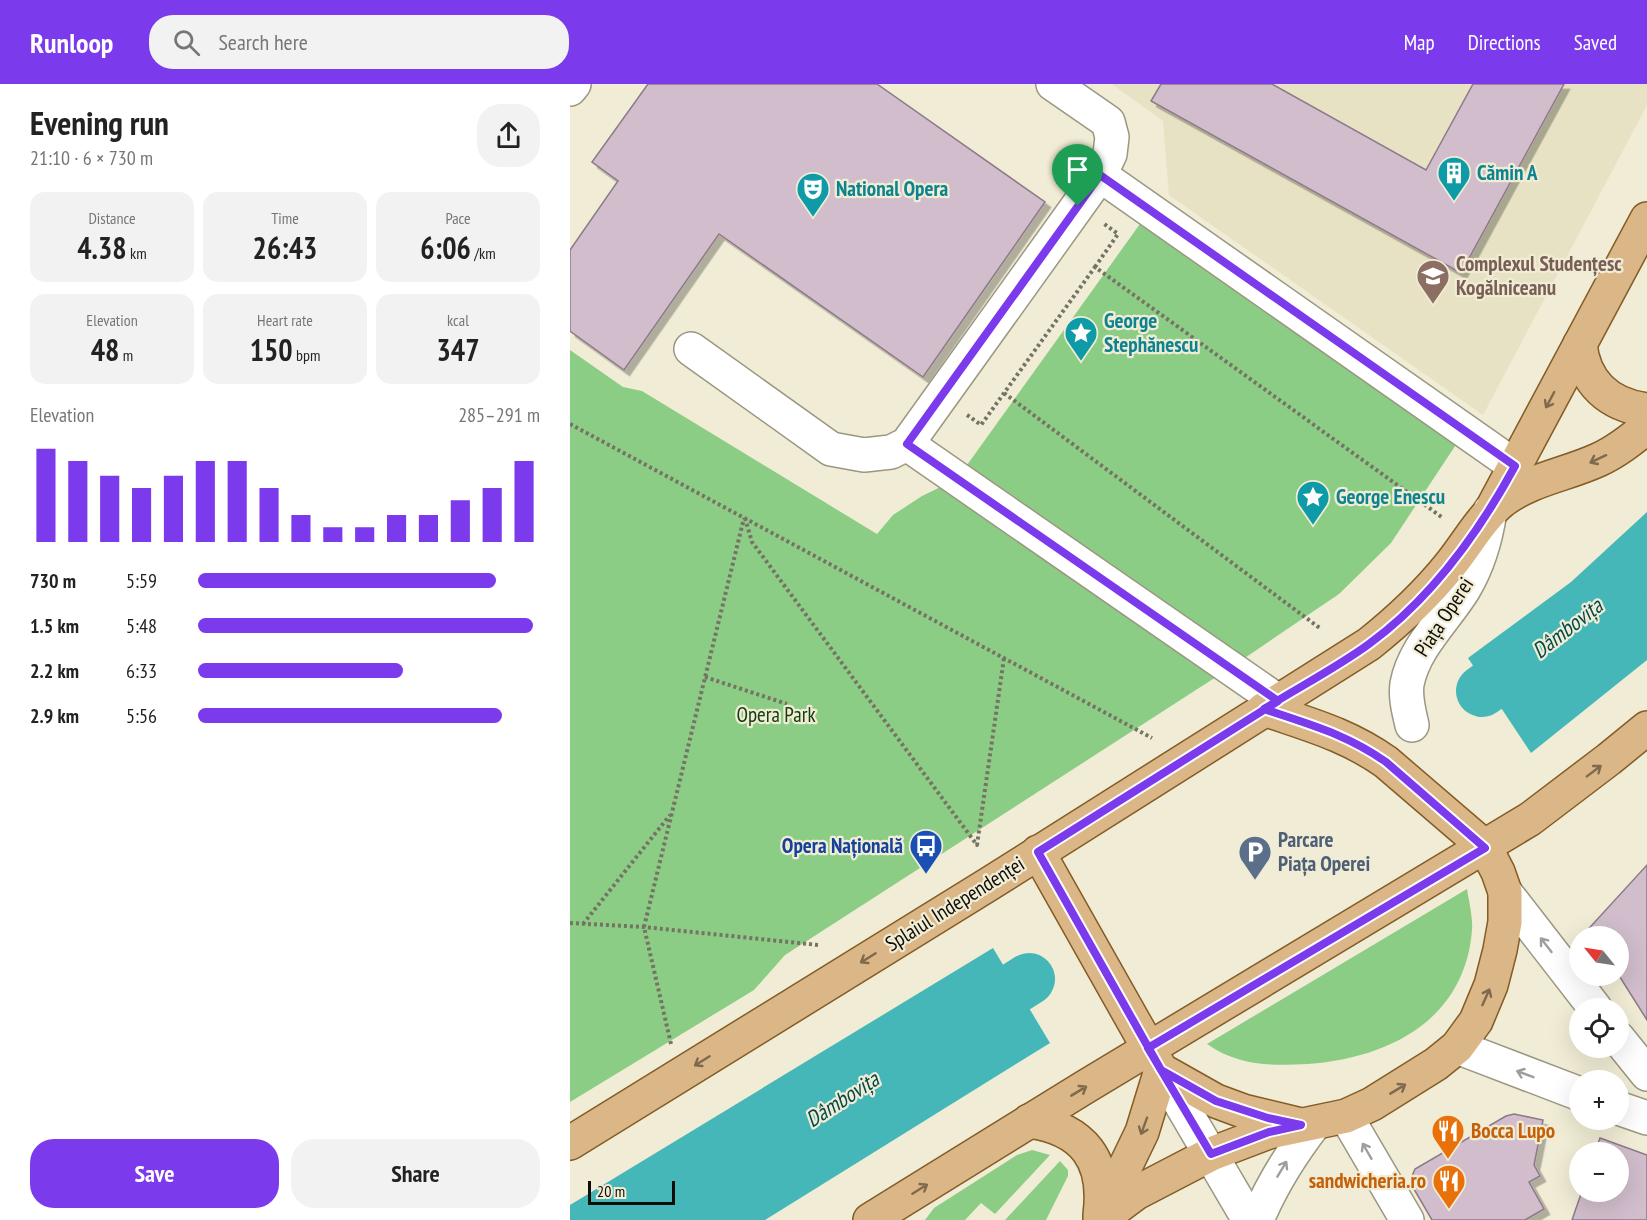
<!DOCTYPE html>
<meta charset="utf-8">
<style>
:root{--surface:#fff;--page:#f2f2f2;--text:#222;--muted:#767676;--accent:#7c3aed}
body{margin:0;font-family:"PT Sans Narrow",sans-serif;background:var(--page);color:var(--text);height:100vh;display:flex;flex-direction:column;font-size:22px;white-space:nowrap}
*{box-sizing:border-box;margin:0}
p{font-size:20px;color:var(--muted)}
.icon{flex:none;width:33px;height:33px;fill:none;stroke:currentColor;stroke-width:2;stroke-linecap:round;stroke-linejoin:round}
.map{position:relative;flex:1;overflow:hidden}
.details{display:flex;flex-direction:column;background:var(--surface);width:570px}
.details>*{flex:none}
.needle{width:39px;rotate:300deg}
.controls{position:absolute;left:999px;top:842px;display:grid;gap:12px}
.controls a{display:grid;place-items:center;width:60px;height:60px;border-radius:50%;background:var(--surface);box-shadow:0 6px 24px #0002;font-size:30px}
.scale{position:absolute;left:18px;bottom:15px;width:87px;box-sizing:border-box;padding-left:6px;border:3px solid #0f0d06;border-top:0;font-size:16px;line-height:21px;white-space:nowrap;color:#0f0d06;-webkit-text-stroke:4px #f0ecd5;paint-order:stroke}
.pin{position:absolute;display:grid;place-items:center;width:51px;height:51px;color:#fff;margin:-62px -26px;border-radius:50% 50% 50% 0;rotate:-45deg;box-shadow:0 0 6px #0007}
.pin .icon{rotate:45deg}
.round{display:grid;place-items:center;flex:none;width:63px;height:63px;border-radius:24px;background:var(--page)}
.headline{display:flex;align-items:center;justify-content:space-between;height:102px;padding:0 30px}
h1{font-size:33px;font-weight:700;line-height:45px}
.metrics{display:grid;grid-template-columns:repeat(3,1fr);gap:9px;height:102px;padding:6px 30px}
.metrics div{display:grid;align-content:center;border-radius:15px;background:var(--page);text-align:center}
.metrics b{font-size:30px;font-weight:700}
.metrics small{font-size:16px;font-weight:400}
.metrics p{font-size:16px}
.chart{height:168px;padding:12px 30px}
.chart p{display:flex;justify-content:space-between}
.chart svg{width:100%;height:108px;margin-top:6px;stroke:var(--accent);stroke-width:6}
.button{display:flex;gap:12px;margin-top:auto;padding:12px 30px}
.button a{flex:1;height:69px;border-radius:24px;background:var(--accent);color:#fff;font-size:24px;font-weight:700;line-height:69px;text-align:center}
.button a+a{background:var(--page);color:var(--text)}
ul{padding:0 30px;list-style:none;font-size:20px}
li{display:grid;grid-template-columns:96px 72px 1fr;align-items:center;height:45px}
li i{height:15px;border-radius:8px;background:var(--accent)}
header{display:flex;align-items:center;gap:36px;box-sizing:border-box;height:84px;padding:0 30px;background:var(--accent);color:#fff}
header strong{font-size:28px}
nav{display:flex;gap:33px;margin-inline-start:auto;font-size:21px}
.search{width:420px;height:54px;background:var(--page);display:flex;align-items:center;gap:15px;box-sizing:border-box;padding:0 21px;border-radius:24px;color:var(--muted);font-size:22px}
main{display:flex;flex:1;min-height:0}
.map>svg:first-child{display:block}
.built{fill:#e7e2c4}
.green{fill:#8ccd85}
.water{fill:#46b7b8}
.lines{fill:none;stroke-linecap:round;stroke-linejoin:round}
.river{stroke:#46b7b8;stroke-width:52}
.building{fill:#d1bdcc;stroke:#8d7a89;stroke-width:1.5;filter:url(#shadow)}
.minor-casing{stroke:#9b9782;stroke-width:36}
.major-casing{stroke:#845c26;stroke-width:36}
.path{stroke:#767365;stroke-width:4;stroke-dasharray:3 3;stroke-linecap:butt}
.minor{stroke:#fff;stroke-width:33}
.major{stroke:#dbb687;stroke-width:33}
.oneway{stroke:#7f6a4d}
.oneway2{stroke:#9f9e9b}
.route-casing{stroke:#fff;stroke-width:12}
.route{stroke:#7c3aed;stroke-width:8}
.labels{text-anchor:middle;stroke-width:4.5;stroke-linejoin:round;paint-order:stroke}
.culture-label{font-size:21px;font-weight:bold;fill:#0d838f;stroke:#f0ecd5;text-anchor:start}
.education-label{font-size:21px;font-weight:bold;fill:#785e54;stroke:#f0ecd5;text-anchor:start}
.street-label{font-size:21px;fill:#0f0d06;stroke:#f0ecd5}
.park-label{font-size:21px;fill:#12400e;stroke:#f0ecd5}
.service-label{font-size:21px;font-weight:bold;fill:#4e5e75;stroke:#f0ecd5;text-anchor:start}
.transit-label{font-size:21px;font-weight:bold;fill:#164399;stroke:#f0ecd5;text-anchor:end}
.food-label{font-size:21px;font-weight:bold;fill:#c56008;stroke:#f0ecd5;text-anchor:start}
.water-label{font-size:22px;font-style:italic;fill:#004849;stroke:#f0ecd5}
</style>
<header>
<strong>Runloop</strong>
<div class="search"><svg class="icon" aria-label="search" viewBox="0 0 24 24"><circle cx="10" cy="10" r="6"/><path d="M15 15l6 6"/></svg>Search here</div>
<nav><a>Map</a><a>Directions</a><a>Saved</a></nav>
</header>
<main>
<section class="details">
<div class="headline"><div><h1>Evening run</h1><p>21:10 · 6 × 730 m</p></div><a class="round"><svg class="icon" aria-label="share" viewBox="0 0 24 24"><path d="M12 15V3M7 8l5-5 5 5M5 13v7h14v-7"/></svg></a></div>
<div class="metrics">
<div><p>Distance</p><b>4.38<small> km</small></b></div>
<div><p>Time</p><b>26:43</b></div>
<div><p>Pace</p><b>6:06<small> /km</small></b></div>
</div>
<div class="metrics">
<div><p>Elevation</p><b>48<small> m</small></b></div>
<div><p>Heart rate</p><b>150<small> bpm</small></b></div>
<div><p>kcal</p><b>347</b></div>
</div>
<div class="chart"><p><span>Elevation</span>285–291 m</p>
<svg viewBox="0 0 160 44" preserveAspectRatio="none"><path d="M5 44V6M15 44V11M25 44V17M35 44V22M45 44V17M55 44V11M65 44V11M75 44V22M85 44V33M95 44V38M105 44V38M115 44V33M125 44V33M135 44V27M145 44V22M155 44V11"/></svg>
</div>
<ul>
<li><b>730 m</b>5:59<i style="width:87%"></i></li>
<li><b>1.5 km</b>5:48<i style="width:98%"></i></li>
<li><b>2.2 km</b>6:33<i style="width:60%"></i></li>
<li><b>2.9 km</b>5:56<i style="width:89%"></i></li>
</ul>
<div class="button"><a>Save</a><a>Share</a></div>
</section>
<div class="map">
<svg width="1077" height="1136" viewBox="0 0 1077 1136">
<defs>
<filter id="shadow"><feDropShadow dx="5.5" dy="5.5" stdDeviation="0" flood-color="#0004"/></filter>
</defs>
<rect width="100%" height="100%" fill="#f0ecd5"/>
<polygon class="built" points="542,0 1077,0 1077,21 913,331 599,111 593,37"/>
<g class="green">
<polygon points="580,126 895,347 821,459 769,510 660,584 215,871 184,906 0,1018 0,266 53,303 72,307 307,450 323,431 352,412 387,395"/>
<path d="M897 805C899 818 903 833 902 846 895 936 819 974 738 980 702 982 668 982 637 960Z"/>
<polygon points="462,1066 480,1071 425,1130 411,1119 395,1136 355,1136 364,1124 447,1071"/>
<polygon points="490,1077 498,1086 498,1092 476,1136 435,1136"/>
</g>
<g class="water">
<polygon points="1077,428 1077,576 961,669 898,574 1001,498"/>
<polygon points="423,864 480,959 195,1136 0,1136 0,1121"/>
</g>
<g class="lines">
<g class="river">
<polyline points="912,607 1012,535 1077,475"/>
<polyline points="387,941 459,895"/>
</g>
</g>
<g class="building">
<polygon points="78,0 307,0 475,118 353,293 149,150 54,286 0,247 0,166 48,97 22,78"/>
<polygon points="591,0 702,0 856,86 903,0 994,0 891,189 581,17"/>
<polygon points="1077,781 1077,936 1048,890 1048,852 1012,852"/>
<polygon points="944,1030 973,1036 964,1081 970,1092 959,1098 974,1125 955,1136 862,1136 841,1100 842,1092 845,1085 936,1032"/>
<polygon points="1030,1054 1077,1071 1077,1136 1002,1136 1012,1107 1048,1107 1048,1068 1025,1068"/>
</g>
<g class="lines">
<g class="minor-casing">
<g id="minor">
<polyline points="0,5 4,0"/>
<polyline points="530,91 945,382"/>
<polyline points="121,265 261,365 294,371 321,368 337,360 530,91 540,70 542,53 538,38 483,0"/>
<polyline points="337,360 708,617"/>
<path d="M842 641C839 628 835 614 837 600 844 563 875 536 894 505 909 480 916 455 920 427"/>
<polyline points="935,808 1025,924"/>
<polyline points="1048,954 1077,990"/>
<polyline points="887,963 1010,1010"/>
<polyline points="591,986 679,1136"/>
<polyline points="1048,1024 1077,1034"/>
<polyline points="776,1032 837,1136"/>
<path d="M687 1136C702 1100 721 1070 745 1039"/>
</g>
</g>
<g class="major-casing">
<g id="major">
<path d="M1010 260C1014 299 1039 321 1077 326"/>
<polyline points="923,423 1077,135"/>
<polyline points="468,768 591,986 646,1017 673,1027 727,1040"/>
<path d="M459 1037C514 1045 537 1076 530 1131"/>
<path d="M0 1059 419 800 799 560C829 536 856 511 880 481 897 460 911 434 932 417 961 395 995 391 1028 376 1046 368 1062 355 1077 343"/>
<polyline points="532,1131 572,1048 591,986"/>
<polyline points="300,1136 515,1003 960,735 1039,675 1077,644"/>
<path d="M530 1136 566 1109 641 1070 699 1048 776 1032 802 1020 866 980 887 963 906 937 921 901 930 866 935 838V808L928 788 915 763 816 678C776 650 740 641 694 625"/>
</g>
</g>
<g class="path">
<polyline points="525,183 548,150 533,139"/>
<polyline points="434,309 751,545"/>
<polyline points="397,331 411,341 525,183 873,434"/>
<polyline points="0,340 582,654"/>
<polyline points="175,434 182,458 407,761 434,574"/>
<polyline points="135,593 217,620"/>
<polyline points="0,839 74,843 248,861"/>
<polyline points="13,840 100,731"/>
<polyline points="101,960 74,843 174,434"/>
</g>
<use href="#minor" class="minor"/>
<use href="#major" class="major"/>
</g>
<defs><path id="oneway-shaft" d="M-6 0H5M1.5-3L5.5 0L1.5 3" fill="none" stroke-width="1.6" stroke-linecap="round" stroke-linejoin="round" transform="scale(1.5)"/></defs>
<g class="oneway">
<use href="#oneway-shaft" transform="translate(980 316) rotate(118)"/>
<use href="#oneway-shaft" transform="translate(1028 375) rotate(155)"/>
<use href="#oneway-shaft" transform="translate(1024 687) rotate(-37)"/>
<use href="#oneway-shaft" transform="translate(298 874) rotate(148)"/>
<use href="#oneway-shaft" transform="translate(916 913) rotate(-66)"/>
<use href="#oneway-shaft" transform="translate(132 977) rotate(148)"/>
<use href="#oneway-shaft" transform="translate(828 1005) rotate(-31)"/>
<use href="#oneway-shaft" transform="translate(509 1007) rotate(-31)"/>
<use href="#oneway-shaft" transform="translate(574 1042) rotate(110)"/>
<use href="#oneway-shaft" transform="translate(350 1105) rotate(-32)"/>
</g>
<g class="oneway2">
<use href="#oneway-shaft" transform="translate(976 861) rotate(-128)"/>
<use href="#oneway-shaft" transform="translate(955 990) rotate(-159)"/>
<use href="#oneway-shaft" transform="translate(797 1067) rotate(-120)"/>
<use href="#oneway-shaft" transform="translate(712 1085) rotate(-59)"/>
</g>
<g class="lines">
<g class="route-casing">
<path id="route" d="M508 122 337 360 708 617 468 768 591 986 646 1017 698 1034 731 1041 699 1048 641 1070 578 964 915 764 816 678C776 650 741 641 694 625 729 603 766 584 799 560 862 514 908 450 945 382L530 91 508 122"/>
</g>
<use href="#route" class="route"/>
</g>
<defs>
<g id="building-pin" transform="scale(1.725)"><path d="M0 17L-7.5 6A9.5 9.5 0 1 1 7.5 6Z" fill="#0f9aa8" stroke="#f0ecd5"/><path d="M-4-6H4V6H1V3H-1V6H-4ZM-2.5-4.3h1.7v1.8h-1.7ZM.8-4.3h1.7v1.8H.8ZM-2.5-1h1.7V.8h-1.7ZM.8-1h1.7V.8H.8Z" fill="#fff"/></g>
<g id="theatre-pin" transform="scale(1.725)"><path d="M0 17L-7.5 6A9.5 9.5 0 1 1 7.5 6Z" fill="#0f9aa8" stroke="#f0ecd5"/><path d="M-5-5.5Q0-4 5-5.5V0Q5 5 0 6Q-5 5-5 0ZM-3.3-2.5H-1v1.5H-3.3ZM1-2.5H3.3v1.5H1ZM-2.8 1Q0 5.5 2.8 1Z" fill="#fff"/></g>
<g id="university-pin" transform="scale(1.725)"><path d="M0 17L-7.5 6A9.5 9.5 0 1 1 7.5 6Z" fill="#8d6e63" stroke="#f0ecd5"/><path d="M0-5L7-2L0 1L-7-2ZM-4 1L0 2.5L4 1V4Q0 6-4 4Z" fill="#fff"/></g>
<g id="sight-pin" transform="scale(1.725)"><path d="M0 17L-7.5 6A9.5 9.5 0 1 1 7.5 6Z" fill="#0f9aa8" stroke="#f0ecd5"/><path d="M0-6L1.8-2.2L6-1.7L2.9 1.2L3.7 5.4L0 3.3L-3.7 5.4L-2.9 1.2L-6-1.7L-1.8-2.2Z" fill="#fff"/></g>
<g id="bus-pin" transform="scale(1.725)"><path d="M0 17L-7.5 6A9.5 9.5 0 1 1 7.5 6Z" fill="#1a4fb4" stroke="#f0ecd5"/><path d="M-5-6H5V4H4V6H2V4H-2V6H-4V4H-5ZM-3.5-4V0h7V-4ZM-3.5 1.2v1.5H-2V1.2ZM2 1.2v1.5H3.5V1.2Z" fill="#fff"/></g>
<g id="parking-pin" transform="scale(1.725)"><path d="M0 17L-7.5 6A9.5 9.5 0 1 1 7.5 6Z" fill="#5c6f8a" stroke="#f0ecd5"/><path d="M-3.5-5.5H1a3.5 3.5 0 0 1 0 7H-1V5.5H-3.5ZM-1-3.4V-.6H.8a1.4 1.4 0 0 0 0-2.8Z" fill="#fff"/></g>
<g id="restaurant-pin" transform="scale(1.725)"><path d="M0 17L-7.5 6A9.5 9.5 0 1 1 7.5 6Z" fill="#e8710a" stroke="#f0ecd5"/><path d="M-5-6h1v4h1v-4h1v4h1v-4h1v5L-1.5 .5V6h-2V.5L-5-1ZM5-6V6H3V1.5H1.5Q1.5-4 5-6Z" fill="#fff"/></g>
</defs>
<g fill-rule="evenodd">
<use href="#building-pin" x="884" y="89"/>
<use href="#theatre-pin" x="243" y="105"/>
<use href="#university-pin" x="863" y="192"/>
<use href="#sight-pin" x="511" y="249"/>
<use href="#sight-pin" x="743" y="413"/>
<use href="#bus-pin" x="356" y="762"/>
<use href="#parking-pin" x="685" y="768"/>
<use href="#restaurant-pin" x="878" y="1047"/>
<use href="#restaurant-pin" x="879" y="1097"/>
</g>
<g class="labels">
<g class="culture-label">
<text x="907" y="96">Cămin A</text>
<text x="266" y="112">National Opera</text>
<text x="534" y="244">George<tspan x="534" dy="24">Stephănescu</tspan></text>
<text x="766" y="420">George Enescu</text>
</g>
<g class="education-label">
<text x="886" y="187">Complexul Studențesc<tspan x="886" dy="24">Kogălniceanu</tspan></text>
</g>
<g class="street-label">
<text transform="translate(874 533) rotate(-57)" y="7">Piața Operei</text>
<text transform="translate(385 820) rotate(-32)" y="7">Splaiul Independenței</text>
</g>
<g class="park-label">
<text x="206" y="638">Opera Park</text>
</g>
<g class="service-label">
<text x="708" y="763">Parcare<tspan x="708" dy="24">Piața Operei</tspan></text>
</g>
<g class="transit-label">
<text x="333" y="769">Opera Națională</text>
</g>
<g class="food-label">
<text x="901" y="1054">Bocca Lupo</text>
<text x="856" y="1104" text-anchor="end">sandwicheria.ro</text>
</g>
<g class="water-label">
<text transform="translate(997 544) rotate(-38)" y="8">Dâmbovița</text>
<text transform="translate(272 1015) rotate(-33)" y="8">Dâmbovița</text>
</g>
</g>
</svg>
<div class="controls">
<a><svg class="needle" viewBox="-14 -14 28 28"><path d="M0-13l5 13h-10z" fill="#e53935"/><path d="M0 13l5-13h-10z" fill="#767676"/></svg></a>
<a><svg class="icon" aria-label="locate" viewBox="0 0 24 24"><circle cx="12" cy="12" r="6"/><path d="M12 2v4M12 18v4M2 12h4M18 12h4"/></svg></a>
<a>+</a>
<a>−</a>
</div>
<div class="scale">20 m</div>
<div class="pin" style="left:508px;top:122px;background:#1e9e55"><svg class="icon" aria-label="arrive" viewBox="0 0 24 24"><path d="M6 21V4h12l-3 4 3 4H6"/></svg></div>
</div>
</main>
